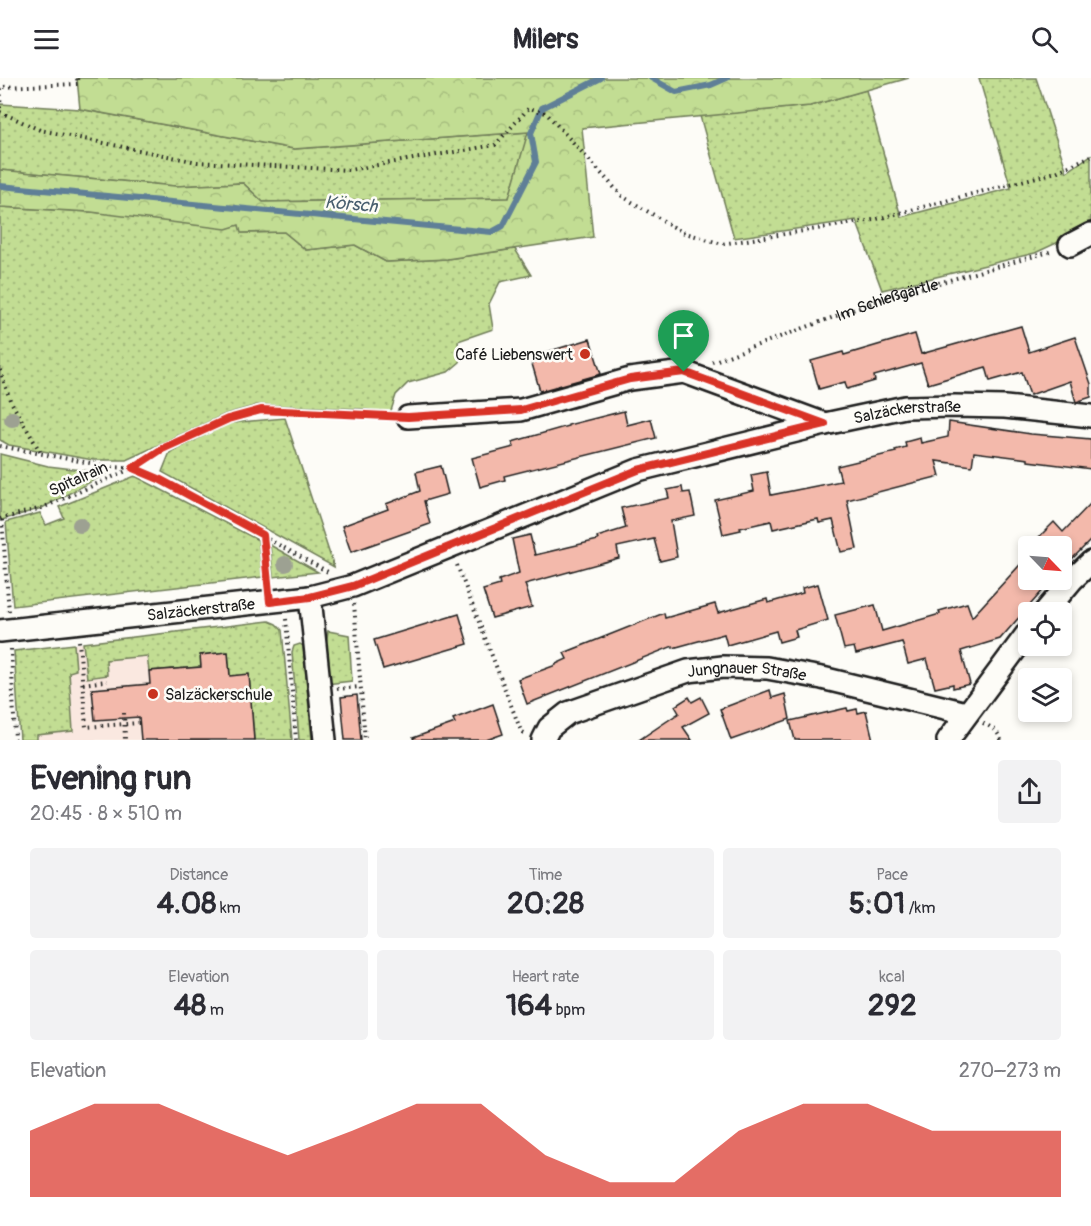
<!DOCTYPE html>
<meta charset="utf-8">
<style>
:root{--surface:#fff;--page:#f2f2f3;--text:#2b2b33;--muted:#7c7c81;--accent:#d93025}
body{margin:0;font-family:Pangolin,sans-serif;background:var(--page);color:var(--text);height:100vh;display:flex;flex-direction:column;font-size:22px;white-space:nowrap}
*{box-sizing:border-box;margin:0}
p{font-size:20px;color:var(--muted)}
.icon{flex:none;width:33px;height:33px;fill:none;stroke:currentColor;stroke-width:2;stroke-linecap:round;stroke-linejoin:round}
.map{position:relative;height:662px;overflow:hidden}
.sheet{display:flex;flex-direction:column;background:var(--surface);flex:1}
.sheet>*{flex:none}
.needle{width:39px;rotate:115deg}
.tools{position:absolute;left:1018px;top:458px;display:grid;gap:12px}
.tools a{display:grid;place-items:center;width:54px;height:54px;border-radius:6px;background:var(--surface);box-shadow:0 3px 9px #0003;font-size:30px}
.pin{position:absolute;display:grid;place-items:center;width:51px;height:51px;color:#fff;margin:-62px -26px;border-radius:50% 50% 50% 0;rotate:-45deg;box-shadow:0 0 6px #0007}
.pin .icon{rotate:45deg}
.round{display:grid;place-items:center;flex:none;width:63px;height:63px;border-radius:6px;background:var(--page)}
.summary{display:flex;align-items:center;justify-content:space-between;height:102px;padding:0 30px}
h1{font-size:33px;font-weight:700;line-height:45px}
.figures{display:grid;grid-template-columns:repeat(3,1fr);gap:9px;height:102px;padding:6px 30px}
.figures div{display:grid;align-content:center;border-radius:6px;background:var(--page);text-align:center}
.figures b{font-size:30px;font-weight:700}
.figures small{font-size:16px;font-weight:400}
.figures p{font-size:16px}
.chart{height:168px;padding:12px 30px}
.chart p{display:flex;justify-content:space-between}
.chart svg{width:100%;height:108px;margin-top:6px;fill:var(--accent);opacity:.7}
header{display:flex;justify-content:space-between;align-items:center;height:78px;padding:0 30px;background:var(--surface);font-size:27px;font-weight:700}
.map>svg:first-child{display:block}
.built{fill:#fae8e0}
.green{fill:url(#green-dots);stroke:#6f7c58;stroke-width:1.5}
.forest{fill:url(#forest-crowns);stroke:#6f7c58;stroke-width:1.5}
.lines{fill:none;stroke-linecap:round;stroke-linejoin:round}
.stream{stroke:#5f7f97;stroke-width:6}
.building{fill:#f3b9ab;stroke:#1c1c1c;stroke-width:1.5}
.minor-casing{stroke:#1c1c1c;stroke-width:26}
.path{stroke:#1c1c1c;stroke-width:4;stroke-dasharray:1.5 4.5;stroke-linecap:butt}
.minor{stroke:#fdfcf7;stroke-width:21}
.tree{fill:#9da192}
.route-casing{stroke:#fff;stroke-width:12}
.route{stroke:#d93025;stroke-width:8}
.poi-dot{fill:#c8321e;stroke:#fdfcf7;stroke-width:2}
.labels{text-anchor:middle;stroke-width:5;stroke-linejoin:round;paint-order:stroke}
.street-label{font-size:16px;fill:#1c1c1c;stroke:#fdfcf7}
.poi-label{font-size:16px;fill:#1c1c1c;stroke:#fdfcf7;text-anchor:end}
.water-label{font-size:18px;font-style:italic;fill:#485e6e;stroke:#fdfcf7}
</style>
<header><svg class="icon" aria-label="menu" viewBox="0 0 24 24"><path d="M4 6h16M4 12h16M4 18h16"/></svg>Milers<svg class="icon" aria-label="search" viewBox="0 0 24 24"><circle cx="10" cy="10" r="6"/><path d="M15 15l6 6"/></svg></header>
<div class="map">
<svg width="1091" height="662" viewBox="0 0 1091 662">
<defs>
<pattern id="green-dots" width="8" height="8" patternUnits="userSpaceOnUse" patternTransform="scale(1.5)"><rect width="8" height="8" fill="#c2dd93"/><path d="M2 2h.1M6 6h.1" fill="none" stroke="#a6bd7e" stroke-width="1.8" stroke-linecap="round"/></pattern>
<pattern id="forest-crowns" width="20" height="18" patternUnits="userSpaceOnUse" patternTransform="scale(1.5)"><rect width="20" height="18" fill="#c2dd93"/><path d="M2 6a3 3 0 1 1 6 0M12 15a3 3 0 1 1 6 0" fill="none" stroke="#a6bd7e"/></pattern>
</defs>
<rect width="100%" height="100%" fill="#fdfcf7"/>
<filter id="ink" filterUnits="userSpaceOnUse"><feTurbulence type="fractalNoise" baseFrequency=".0167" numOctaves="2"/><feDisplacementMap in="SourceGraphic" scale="12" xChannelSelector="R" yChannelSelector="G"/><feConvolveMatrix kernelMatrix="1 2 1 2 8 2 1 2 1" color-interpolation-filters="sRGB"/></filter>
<g filter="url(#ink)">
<polygon class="built" points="269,543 276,546 282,552 292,662 20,662 14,573"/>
<g class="green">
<polygon points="979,0 1036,0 1067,94 1091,77 1091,149 1035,175 882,212 856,142 734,160 700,38 810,28 866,12 901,139 1011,110"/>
<polygon points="0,26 80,31 294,71 529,54 509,120 263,124 243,105 175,108 0,92"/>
<polygon points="0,129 91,134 239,147 242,155 284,154 306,172 355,167 386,184 447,181 515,171 531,197 500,204 489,226 493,251 458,263 460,284 448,294 408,305 396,317 390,336 361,331 258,327 226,336 126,382 93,382 9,367 0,362"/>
<polygon points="285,340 334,489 162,394 170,374 229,345"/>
<polygon points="0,376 48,388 107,395 42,430 2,442 0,441"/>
<polygon points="135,398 258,462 263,499 13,528 6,444 40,435 46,447 64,440 59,429"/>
<polygon points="270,467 318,494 273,499"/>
<polygon points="269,543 276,546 282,552 292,662 254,662 249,597 230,598 228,574 201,577 201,589 149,593 147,578 106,582 107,597 87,600 83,565"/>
<polygon points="328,553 349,557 352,603 326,606 322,568 326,567"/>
<polygon points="74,566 76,592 69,594 73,653 37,657 37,662 20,662 14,573"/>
<polygon points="300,566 303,568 312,662 299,662 292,574 294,568"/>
</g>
<polygon class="forest" points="77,0 909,0 810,28 582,50 593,159 447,181 386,184 355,167 306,172 284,154 241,155 239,147 226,151 91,134 0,129 0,92 175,108 243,105 263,124 509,120 528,54 294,71 80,31"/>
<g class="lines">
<g class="stream">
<polyline points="651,0 676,14 711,7 727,0"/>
<polyline points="0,108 492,154 503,148 536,84 531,55 542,30 601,0"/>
</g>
</g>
<g class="building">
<polygon points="1021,248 1029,274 1075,259 1091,306 1091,319 1076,324 1070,303 1030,317 1022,294 990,303 986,289 928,306 921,285 874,298 875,303 847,311 845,304 819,311 811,283 843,274 844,277 915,256 921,276"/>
<polygon points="590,261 601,296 540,313 530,279"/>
<polygon points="624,333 627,347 651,341 656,360 504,398 505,402 480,409 472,380 514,369 512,364 568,348 568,347"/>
<polygon points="949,344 1031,356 1091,361 1091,391 1028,383 1028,381 974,374 972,388 936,383 940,398 847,422 857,471 841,474 833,442 819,445 818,441 773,451 771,443 740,450 741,452 723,456 715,422 754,413 751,397 767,394 771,417 841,403 837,388 896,374 895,372 906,369 905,364 920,360 921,365 948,359"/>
<polygon points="441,388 448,416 424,423 430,446 351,474 342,448 388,431 386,426 420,413 416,394"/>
<polygon points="682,409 683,415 690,414 695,438 671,443 677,479 660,483 654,461 617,469 619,480 525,506 532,529 492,540 483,512 500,507 499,502 519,495 512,461 530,457 535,477 598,462 597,459 626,450 621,430 669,420 667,412"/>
<polygon points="1091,425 1091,462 1072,481 1062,471 1062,468 1030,468 1054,444 1063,454"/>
<polygon points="1029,477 1029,501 1053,501 1000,561 961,573 970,606 953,610 953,606 935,610 927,581 908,586 902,564 856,576 854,569 844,571 835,537 875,527 882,553 940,536 939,533 967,525 972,539"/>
<polygon points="818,506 828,542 795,552 797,559 779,564 776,553 727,567 724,556 673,570 673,568 527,626 518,601 556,587 556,586 567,581 564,575 664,535 665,540 715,526 718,535 767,521 768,525 803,515 802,510"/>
<polygon points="459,536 468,566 383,591 374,562"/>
<polygon points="228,574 230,598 249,596 254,662 141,662 139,639 95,642 92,611 150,606 149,593 201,589 200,577"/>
<polygon points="770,612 772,620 785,616 790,641 731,662 720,631"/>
<polygon points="357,617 361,662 345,662 341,619"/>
<polygon points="689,619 692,624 701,619 709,635 683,649 692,662 639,662 679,635 675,628"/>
<polygon points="493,626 503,656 486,662 414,662 413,660 455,645 453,641"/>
<polygon points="847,630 848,633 857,631 858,635 866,633 873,662 795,662 790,643"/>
</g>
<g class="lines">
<g class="minor-casing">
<g id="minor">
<polyline points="1070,167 1091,156"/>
<polyline points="408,339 521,332 630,301 684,294 825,346"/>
<polyline points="310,519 325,662"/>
<polyline points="1045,534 1072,502 1091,484"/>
<path id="s2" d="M0 553 310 519 353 508 638 392 825 346 905 329 955 328 1005 329 1091 338"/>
<path id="s3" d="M543 662 549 650 568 635 688 593 723 589 767 590 822 600 966 635"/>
<polyline points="948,662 1029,553"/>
</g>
</g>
<g class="path">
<polyline points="0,30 1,9 78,6 77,0"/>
<polyline points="0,34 40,52 197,84 349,92 495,67 529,30 546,35 622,118 682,154 722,166 873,142 1056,94 1091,78"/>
<path id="s1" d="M712 284 885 220 1053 173"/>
<polyline points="0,292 10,322 42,377"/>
<polyline points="0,368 111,389 133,390 159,401 328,494"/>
<polyline points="0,441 42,430 133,390 162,371 228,341 261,332 389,338"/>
<polyline points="2,442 9,534"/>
<polyline points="263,458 268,504"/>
<polyline points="457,487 521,653 524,655"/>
<polyline points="354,526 365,662"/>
<polyline points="286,541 296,662"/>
<polyline points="79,563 86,649 139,645"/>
<polyline points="11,571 15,662 13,662"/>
<polyline points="83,606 107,603"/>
<polyline points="337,611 360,609"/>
<polyline points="124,635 125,662"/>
<path d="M983 645C991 649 998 653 1001 662"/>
</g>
<use href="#minor" class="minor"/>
</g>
<g class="tree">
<circle cx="12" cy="341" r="8"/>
<circle cx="80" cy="447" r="8"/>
<circle cx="285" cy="486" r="8"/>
</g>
</g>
<g class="lines" filter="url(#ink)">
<g class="route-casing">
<polygon id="route" points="684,294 825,346 638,392 353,508 310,519 270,524 263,457 159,401 133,390 162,371 228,341 261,332 408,339 521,332 630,301"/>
</g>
<use href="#route" class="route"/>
</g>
<g class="poi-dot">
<circle cx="585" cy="276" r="6"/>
<circle cx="153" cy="616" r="6"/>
</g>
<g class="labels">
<g class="street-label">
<text dy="6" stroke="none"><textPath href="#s1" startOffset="186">Im Schießgärtle</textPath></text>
<text dy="6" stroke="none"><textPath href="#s2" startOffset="940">Salzäckerstraße</textPath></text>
<text transform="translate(78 400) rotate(-24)" y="6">Spitalrain</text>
<text dy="6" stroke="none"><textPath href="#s2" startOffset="202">Salzäckerstraße</textPath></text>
<text dy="6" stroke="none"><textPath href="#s3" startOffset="224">Jungnauer Straße</textPath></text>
</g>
<g class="poi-label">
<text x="573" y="282">Café Liebenswert</text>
<text x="165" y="622" text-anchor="start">Salzäckerschule</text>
</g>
<g class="water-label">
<text transform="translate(351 126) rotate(5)" y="6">Körsch</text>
</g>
</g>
</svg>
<div class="tools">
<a><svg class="needle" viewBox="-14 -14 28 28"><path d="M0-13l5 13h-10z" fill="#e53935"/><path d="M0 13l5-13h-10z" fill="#7c7c81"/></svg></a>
<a><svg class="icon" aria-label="locate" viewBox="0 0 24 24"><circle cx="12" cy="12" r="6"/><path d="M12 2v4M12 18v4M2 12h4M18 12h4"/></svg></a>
<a><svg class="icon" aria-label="layers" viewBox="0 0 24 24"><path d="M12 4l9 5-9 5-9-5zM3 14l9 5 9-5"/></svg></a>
</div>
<div class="pin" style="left:684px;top:294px;background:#1e9e55"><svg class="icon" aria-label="arrive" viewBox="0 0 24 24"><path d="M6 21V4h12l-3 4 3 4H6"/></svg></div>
</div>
<section class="sheet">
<div class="summary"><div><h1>Evening run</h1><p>20:45 · 8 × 510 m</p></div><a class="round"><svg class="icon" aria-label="share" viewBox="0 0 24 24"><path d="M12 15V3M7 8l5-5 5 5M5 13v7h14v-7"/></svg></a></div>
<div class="figures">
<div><p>Distance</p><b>4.08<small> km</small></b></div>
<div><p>Time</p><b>20:28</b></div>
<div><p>Pace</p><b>5:01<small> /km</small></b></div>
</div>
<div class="figures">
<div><p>Elevation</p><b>48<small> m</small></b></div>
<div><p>Heart rate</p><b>164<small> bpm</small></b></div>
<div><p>kcal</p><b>292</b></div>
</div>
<div class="chart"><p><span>Elevation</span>270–273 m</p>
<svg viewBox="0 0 160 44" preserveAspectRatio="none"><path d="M0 44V17L10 6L20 6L30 17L40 27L50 17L60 6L70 6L80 27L90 38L100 38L110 17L120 6L130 6L140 17L150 17L160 17V44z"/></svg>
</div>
</section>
